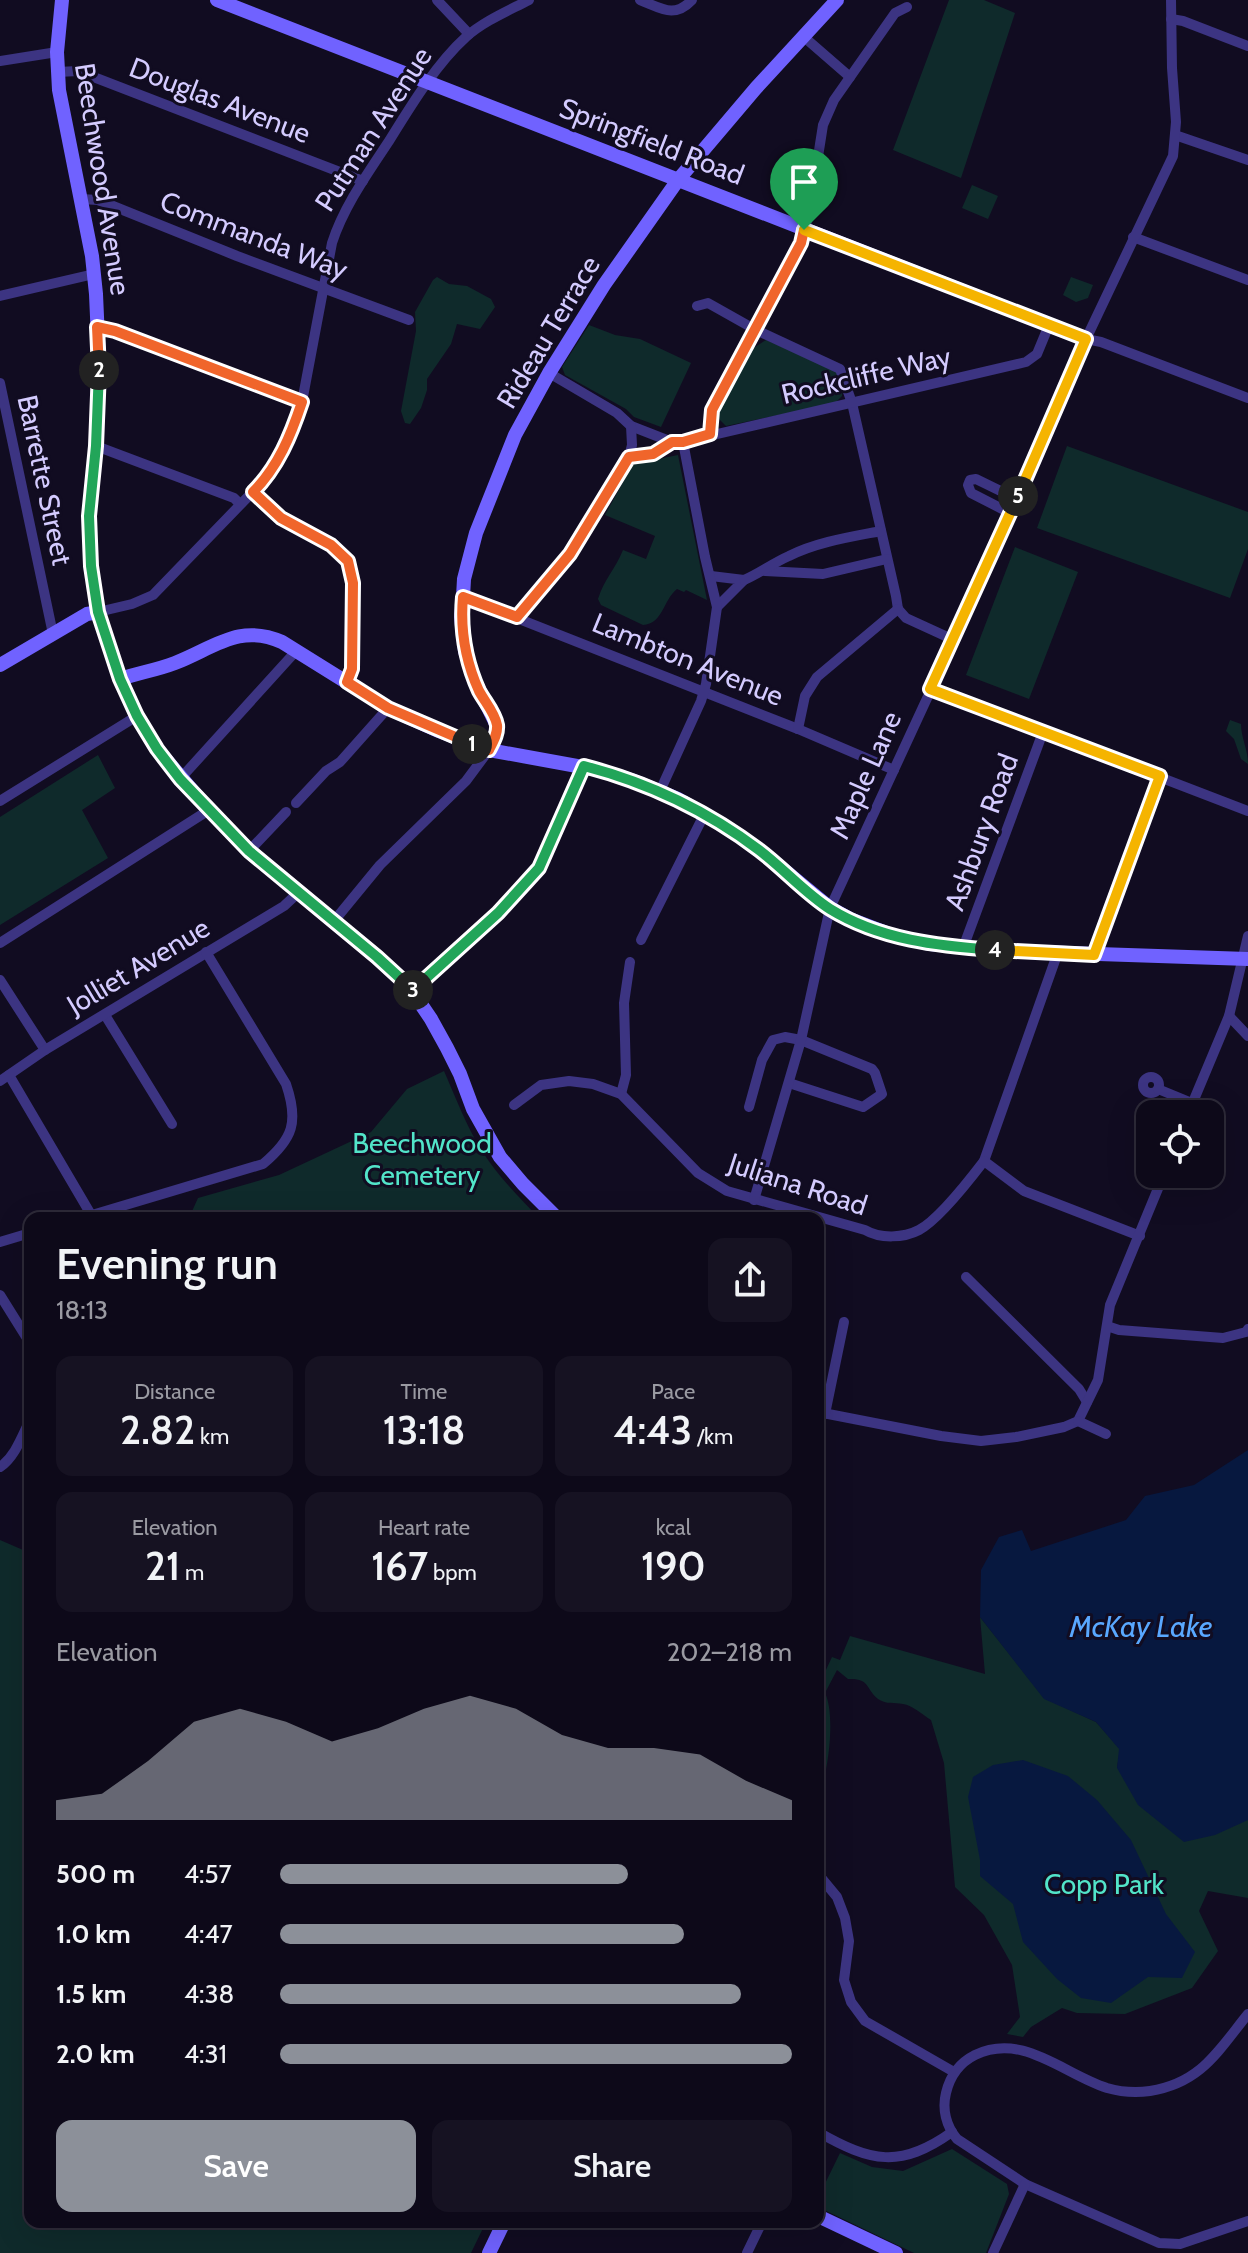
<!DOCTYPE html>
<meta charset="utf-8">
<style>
:root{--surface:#0d0919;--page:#161222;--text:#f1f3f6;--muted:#9a9aa2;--line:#2d2a38;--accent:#8c9099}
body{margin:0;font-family:Cabin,sans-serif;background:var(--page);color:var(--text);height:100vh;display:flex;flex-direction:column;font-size:30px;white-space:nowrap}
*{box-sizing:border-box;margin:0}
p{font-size:26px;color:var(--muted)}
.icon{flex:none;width:44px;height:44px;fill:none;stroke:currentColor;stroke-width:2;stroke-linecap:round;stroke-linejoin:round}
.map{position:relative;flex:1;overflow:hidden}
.drawer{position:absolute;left:24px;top:1212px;width:800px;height:1016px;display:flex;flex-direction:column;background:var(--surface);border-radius:16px;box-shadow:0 8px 32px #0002,0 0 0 2px var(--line)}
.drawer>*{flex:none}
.buttons{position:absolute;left:1136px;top:1100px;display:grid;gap:16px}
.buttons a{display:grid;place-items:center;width:88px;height:88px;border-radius:16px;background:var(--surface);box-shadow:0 8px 32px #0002,0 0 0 2px var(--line);font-size:40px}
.pin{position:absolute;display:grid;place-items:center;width:68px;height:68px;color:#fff;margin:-82px -34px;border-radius:50% 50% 50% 0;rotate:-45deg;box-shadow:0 0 8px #0007}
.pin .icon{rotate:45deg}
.km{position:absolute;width:40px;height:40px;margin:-20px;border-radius:50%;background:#222;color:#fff;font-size:22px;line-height:40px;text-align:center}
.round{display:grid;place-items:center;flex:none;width:84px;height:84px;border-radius:16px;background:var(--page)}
.head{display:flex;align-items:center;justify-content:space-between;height:136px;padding:0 32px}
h1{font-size:44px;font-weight:600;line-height:60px}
.metrics{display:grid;grid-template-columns:repeat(3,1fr);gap:12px;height:136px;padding:8px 32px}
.metrics div{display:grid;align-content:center;border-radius:16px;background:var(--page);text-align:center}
.metrics b{font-size:40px;font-weight:600}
.metrics small{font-size:22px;font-weight:400}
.metrics p{font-size:22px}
.chart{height:224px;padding:16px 32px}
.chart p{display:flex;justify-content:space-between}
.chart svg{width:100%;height:144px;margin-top:8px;fill:var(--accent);opacity:.7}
.button{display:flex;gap:16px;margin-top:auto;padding:16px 32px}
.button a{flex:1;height:92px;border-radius:16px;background:var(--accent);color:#fff;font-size:32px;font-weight:600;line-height:92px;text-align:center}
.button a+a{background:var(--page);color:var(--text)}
ul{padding:0 32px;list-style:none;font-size:26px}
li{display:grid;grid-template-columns:128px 96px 1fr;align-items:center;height:60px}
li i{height:20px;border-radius:10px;background:var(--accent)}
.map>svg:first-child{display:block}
.green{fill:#0f2a2b}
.water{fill:#07183f}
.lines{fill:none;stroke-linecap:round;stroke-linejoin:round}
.street{stroke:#3c3482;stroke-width:10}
.secondary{stroke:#7062ff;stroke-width:14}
.split-1-casing{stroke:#fff;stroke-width:16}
.split-2-casing{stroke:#fff;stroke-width:16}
.split-3-casing{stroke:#fff;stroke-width:16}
.split-4-casing{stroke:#fff;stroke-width:16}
.split-5-casing{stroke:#fff;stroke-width:16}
.split-6-casing{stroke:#fff;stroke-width:16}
.split-1{stroke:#f0652b;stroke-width:10}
.split-2{stroke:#f0652b;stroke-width:10}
.split-3{stroke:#22a559;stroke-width:10}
.split-4{stroke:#22a559;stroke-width:10}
.split-5{stroke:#f5b400;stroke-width:10}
.split-6{stroke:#f5b400;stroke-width:10}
.labels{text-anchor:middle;stroke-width:6;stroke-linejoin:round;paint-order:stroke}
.street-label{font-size:28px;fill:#d4cbff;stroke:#110c21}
.park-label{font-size:28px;fill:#52e4c9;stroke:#110c21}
.water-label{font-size:30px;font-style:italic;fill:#59a8ff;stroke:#110c21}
</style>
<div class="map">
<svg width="1248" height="2253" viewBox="0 0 1248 2253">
<rect width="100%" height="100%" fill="#110c21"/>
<g class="green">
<polygon points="949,0 984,0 1015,13 961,178 893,150"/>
<polygon points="972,185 998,196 988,219 962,208"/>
<polygon points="437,277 449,284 467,286 491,299 495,307 480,329 457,324 451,344 427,379 427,390 421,408 410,424 405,423 401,411 416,331 415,312 433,280"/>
<polygon points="1071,277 1093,285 1088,298 1076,302 1063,295"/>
<polygon points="589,325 615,335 640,339 691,363 661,427 634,417 626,409 565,375 562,367"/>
<polygon points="766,340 834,369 843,383 842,396 835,403 726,426 716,416 752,349"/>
<polygon points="1067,446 1248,512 1248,549 1230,598 1037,528"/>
<path d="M678 455 707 600 686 590 684 592 677 589C663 600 663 624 643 625L601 605 598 599C604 579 615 570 623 550L646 559 655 536 605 515 633 464Z"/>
<polygon points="1015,547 1078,572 1029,699 966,675"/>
<path d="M1230 720 1241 724C1241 738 1248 749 1248 764L1241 759 1234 739 1226 731Z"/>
<polygon points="98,755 115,788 82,810 108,858 0,925 0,817"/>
<path d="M444 1071C456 1098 466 1126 482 1151 497 1175 519 1197 539 1218H189L198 1198 279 1175 371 1132 407 1089Z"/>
<polygon points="0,1540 30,1553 30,2222 486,2222 471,2253 0,2253"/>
<path d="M980 1617 1044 1698 1096 1722 1120 1749 1117 1768 1248 1817V1898L1208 1891 1199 1911 1218 1951 1192 1988 1125 2014 1077 2013 1062 2008 1031 2027 1023 2037 1007 2034 1020 2017 1012 1965 984 1915 955 1887 944 1763 931 1720C923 1715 912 1705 903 1704 894 1702 887 1705 878 1699 865 1688 870 1678 848 1679L837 1670 825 1693C836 1715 828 1776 818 1798L824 1710 818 1696V1687L832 1657 840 1660 850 1636 985 1674Z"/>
<polygon points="952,2149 1007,2184 1009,2194 986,2253 914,2253 818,2207 818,2198 840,2153 872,2167 903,2171"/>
</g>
<g class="water">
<polygon points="1248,1450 1248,1820 1215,1835 1184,1842 1138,1805 1117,1768 1119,1749 1096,1722 1044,1699 980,1617 981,1570 999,1537 1022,1530 1031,1551 1126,1520 1145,1496 1194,1485"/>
<polygon points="1023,1760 1068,1776 1097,1800 1131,1840 1166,1914 1195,1952 1182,1978 1148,1977 1111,2003 1081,1998 1057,1979 1023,1942 1013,1904 980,1876 980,1860 968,1797 973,1777 993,1765"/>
</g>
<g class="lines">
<g class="street">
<polyline points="437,0 469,34"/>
<path d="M640 0C661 8 674 19 692 0"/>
<polyline points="1171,19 1183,21 1248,46"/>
<polyline points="804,37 850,77"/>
<polyline points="0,61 57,52"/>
<polyline points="58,72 78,71 363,181"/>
<polyline points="1175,135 1248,160"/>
<polyline points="81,199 98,200 237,256 409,320"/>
<polyline points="1133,237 1248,280"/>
<polyline points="0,296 94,274"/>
<polyline points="697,306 708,303 756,330 840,369 852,403 896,596 898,609"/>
<polyline points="97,327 115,331 302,402"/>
<polyline points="1086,339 1101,342 1248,398"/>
<polyline points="549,373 617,413 631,426 672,442 683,442 1026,362 1037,354 1049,325"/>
<polyline points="0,383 53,634"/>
<polyline points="710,434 712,410 801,243 809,214 823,125 834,100 895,13 907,7"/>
<polyline points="96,446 234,498 240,504"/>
<polyline points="629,457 653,454 672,442"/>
<polyline points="253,492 281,518 331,545 348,561 353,583 352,669 347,682"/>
<polyline points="1010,513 971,493 968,485 970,480 976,479 1017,499"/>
<polyline points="765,571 823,574 887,559"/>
<polyline points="711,576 744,580 717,607"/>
<path d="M744 580C760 573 773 563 789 556 817 542 850 537 881 531"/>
<polyline points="463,597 798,729 894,770"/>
<polyline points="898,609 906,618 954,640"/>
<path d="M98 612 132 604 153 595 269 475 291 433 302 402 332 243C344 206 368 173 389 141 410 107 436 64 466 37 484 21 508 11 529 0"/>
<polyline points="517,617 570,554 629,457 632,445 631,426"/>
<polyline points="930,689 1248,811"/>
<polyline points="798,729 805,696 817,677 898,609"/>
<polyline points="180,779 297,650"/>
<polyline points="660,791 701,701 706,684 717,607 705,557 683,442"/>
<polyline points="0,801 137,716"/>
<polyline points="296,803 326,771 340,762 388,708"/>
<polyline points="249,851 286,812"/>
<polyline points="334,921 380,865 466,781 489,750"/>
<polyline points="641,940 705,813"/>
<polyline points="0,943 209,810"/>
<polyline points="963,948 1043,732"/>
<polyline points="1094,955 1160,776"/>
<polyline points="0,980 45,1050"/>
<polyline points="412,991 498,913 539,868 584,766"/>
<polyline points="105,1015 172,1124"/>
<polyline points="1229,1016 1248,1036"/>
<polyline points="9,1075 93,1218"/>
<circle cx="1151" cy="1085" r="8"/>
<polyline points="0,1081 45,1050 284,906 299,892"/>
<polyline points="1158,1089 1192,1103"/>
<polyline points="621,1094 626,1075 624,1003 630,962"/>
<path d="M514 1105 541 1085 569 1081 593 1084 621 1094 698 1173 727 1191 865 1230C880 1239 904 1238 919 1230 938 1220 971 1178 984 1161L1058 952"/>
<polyline points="749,1107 762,1060 773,1040 785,1037 801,1040 872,1069 875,1073 882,1094 863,1107 789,1083"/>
<polyline points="1188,1114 1229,1016 1248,936"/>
<polyline points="984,1161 1024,1191 1140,1236"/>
<polyline points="754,1200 801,1040 830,908 954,640 1086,339 1173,156 1176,122 1172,68 1171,0"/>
<path d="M82 1218 263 1164C293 1139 299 1122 286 1084L206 952"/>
<polyline points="0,1242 30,1233"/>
<polyline points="966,1277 1079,1389 1087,1402"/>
<polyline points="0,1295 30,1343"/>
<polyline points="1107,1326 1119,1330 1223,1338 1246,1332 1248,1329"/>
<polyline points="818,1412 941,1436 981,1441 1016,1437 1064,1427 1078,1421 1098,1380 1110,1305 1164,1174"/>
<polyline points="825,1414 844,1322"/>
<polyline points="1078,1421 1106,1434"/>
<path d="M0 1467C15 1457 22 1436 30 1420"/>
<polyline points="818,1874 837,1897 845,1918 849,1941 844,1980 851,2002 865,2021 954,2072"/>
<path d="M1248 2014C1218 2051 1201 2083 1150 2091 1136 2093 1121 2092 1107 2088 1063 2074 1023 2032 975 2055 959 2063 950 2076 946 2093 942 2109 946 2126 957 2139L1025 2184 1159 2243 1180 2244 1248 2221"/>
<path d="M818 2132C871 2162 900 2169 952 2132"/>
<polyline points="747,2253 762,2222"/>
<polyline points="993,2253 1025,2184"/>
</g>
<g class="secondary">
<polyline points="62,0 57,52 59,90 92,256 96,294 99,362 96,446 89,516 91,566 98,612 120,679 137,716 157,749 209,810 249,851 387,966 412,991 431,1019 447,1048 460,1074 473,1109 500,1157 523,1184 557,1218"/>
<polyline points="217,0 1086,339"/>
<polyline points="0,665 87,614 98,612"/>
<path d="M120 679C138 673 157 670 175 663 214 648 239 623 282 642L388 708 439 731 489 750 599 770 634 781 678 799 734 832 773 861 830 908 850 919 892 935 930 944 1007 951 1248 959"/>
<polyline points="489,750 495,737 497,726 475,681 465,651 461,617 463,597 464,579 476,533 515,435 549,373 604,285 678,180 756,88 837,0"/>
<polyline points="818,2216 896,2253"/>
<polyline points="489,2253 504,2222"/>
</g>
</g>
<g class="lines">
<g class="split-1-casing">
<path id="split-1" d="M472 744 489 750C493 742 498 734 497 725 495 713 485 702 479 691 465 660 460 630 463 597L517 617 570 554 629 457 653 454 672 442H683L710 434 712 410 801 243 804 230"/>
</g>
<g class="split-2-casing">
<path id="split-2" d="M99 370 97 327 115 331 302 402C291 435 278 467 253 492L281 518 331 545 348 561 353 583 352 669 347 682 388 708 472 744"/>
</g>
<g class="split-3-casing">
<polyline id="split-3" points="99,370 96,446 89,516 91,566 98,612 120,679 137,716 157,749 180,779 249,851 377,957 413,990"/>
</g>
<g class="split-4-casing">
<path id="split-4" d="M413 990 498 913 539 868 584 766C649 783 706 810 759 850 784 869 805 893 830 909 880 940 939 946 995 950"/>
</g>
<g class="split-5-casing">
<polyline id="split-5" points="995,950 1094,955 1160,776 930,689 1018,496"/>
</g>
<g class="split-6-casing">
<polyline id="split-6" points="804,230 1086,339 1018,496"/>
</g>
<use href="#split-1" class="split-1"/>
<use href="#split-2" class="split-2"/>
<use href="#split-3" class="split-3"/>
<use href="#split-4" class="split-4"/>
<use href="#split-5" class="split-5"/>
<use href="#split-6" class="split-6"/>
</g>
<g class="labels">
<g class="street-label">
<text transform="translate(220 100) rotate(21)" y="10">Douglas Avenue</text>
<text transform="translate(373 129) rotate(-57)" y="10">Putman Avenue</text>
<text transform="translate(652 141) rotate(21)" y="10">Springfield Road</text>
<text transform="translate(103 179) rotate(81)" y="10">Beechwood Avenue</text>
<text transform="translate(254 235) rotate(21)" y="10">Commanda Way</text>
<text transform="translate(548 332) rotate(-59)" y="10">Rideau Terrace</text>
<text transform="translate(866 375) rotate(-13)" y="10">Rockcliffe Way</text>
<text transform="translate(45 480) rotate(78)" y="10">Barrette Street</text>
<text transform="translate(688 659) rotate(22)" y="10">Lambton Avenue</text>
<text transform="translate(865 775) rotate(-66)" y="10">Maple Lane</text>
<text transform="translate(981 832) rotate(-70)" y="10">Ashbury Road</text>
<text transform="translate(138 966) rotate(-31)" y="10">Jolliet Avenue</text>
<text transform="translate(798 1184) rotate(18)" y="10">Juliana Road</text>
</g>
<g class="park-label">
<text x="422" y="1153">Beechwood<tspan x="422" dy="32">Cemetery</tspan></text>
<text x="1104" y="1894">Copp Park</text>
</g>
<g class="water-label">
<text x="1141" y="1637">McKay Lake</text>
</g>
</g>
</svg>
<div class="buttons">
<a><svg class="icon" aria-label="locate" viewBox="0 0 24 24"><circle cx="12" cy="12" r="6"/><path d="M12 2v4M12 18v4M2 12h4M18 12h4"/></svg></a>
</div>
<div class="pin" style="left:804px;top:230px;background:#1e9e55"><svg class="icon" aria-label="arrive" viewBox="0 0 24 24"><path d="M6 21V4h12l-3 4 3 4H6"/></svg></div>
<b class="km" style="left:472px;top:744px">1</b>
<b class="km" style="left:99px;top:370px">2</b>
<b class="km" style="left:413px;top:990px">3</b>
<b class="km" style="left:995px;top:950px">4</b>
<b class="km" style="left:1018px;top:496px">5</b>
<section class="drawer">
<div class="head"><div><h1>Evening run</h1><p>18:13</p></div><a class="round"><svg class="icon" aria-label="share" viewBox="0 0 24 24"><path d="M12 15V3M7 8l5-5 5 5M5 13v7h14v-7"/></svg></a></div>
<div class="metrics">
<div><p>Distance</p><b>2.82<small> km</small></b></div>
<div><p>Time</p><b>13:18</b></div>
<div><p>Pace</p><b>4:43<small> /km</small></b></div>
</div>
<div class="metrics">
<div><p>Elevation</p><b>21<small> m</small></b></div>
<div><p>Heart rate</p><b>167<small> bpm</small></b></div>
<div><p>kcal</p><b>190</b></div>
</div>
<div class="chart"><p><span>Elevation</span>202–218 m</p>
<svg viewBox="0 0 160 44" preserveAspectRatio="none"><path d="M0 44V38L10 36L20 26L30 14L40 10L50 14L60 20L70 16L80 10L90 6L100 10L110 18L120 22L130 22L140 24L150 32L160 38V44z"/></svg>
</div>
<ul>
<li><b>500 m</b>4:57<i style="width:68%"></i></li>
<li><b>1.0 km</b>4:47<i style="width:79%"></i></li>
<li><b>1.5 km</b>4:38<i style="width:90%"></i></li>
<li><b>2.0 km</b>4:31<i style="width:100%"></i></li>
</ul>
<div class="button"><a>Save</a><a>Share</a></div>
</section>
</div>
